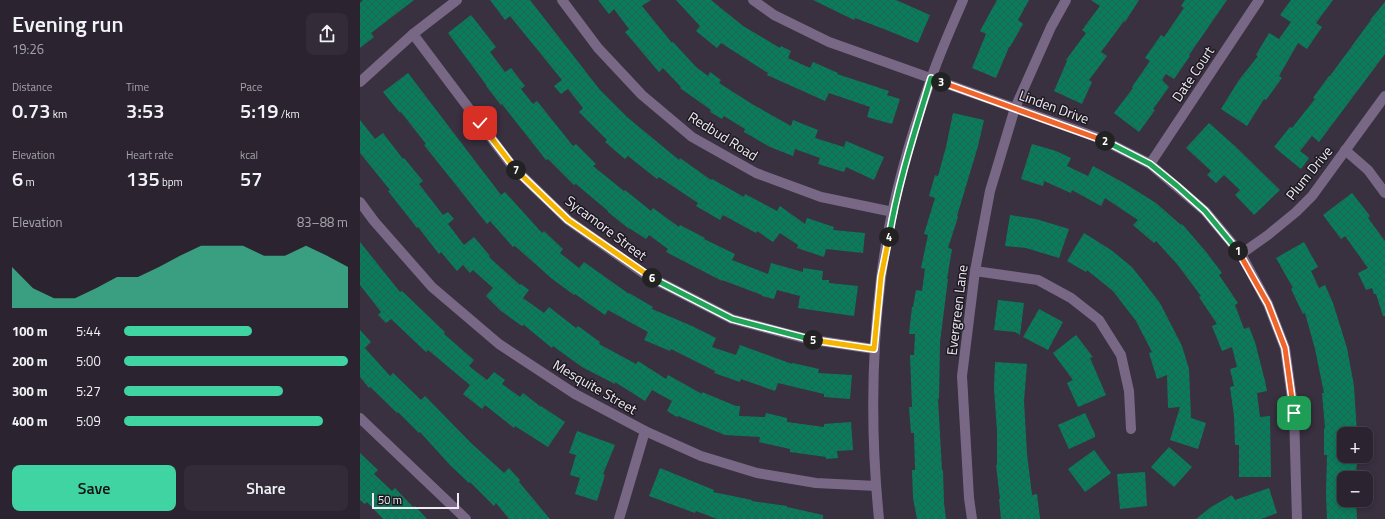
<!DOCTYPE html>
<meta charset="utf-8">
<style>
:root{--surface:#2b2430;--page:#332c38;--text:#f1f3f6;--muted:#a6a4ab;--line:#47414c;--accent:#3fd4a2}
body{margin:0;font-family:"Titillium Web",sans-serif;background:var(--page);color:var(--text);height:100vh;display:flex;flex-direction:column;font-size:15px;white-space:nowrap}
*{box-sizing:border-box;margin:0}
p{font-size:13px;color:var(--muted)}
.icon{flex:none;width:22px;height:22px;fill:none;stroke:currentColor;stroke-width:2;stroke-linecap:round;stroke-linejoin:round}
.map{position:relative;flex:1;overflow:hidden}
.side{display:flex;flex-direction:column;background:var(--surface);width:360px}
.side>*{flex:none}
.buttons{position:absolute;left:977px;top:427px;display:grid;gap:8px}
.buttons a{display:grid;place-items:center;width:36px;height:36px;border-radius:8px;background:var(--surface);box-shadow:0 2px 6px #0003,0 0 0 1px var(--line);font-size:20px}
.scale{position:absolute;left:12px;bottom:10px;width:87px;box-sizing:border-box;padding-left:4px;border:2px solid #efeaf4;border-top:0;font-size:11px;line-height:14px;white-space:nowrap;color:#efeaf4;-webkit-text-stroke:3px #1e1a21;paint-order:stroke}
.pin{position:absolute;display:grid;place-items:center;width:34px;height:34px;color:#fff;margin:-17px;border-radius:8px;box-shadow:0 2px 6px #0006}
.km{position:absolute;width:20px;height:20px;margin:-10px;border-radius:50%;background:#222;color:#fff;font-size:11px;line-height:20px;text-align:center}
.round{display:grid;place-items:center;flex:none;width:42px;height:42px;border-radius:8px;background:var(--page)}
.head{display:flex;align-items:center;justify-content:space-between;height:68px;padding:0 12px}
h1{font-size:22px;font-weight:600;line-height:30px}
.metrics{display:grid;grid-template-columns:repeat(3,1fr);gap:6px;height:68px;padding:4px 12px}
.metrics div{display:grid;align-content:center}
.metrics b{font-size:20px;font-weight:600}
.metrics small{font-size:11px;font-weight:400}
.metrics p{font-size:11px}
.chart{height:112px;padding:8px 12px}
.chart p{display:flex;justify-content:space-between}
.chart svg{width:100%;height:72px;margin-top:4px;fill:var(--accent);opacity:.7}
.primary-button{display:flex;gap:8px;margin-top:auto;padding:8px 12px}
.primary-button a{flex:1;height:46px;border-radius:8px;background:var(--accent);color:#111;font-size:16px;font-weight:600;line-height:46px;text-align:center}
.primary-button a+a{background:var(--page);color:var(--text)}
ul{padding:0 12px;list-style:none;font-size:13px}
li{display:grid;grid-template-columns:64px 48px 1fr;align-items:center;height:30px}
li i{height:10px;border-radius:5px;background:var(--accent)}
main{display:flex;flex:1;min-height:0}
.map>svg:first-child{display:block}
.building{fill:url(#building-cross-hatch)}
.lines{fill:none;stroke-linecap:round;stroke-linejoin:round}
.minor{stroke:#786885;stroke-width:10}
.split-1-casing{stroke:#fff;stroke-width:8}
.split-2-casing{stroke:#fff;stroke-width:8}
.split-3-casing{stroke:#fff;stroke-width:8}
.split-4-casing{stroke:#fff;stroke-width:8}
.split-5-casing{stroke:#fff;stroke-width:8}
.split-6-casing{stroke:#fff;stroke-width:8}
.split-7-casing{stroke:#fff;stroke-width:8}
.split-8-casing{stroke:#fff;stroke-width:8}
.split-1{stroke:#f0652b;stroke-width:5}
.split-2{stroke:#22a559;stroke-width:5}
.split-3{stroke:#f0652b;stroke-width:5}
.split-4{stroke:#22a559;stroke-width:5}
.split-5{stroke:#f5b400;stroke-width:5}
.split-6{stroke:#22a559;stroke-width:5}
.split-7{stroke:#f5b400;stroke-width:5}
.split-8{stroke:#f5b400;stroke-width:5}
.labels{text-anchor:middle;stroke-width:3;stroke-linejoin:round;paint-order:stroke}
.street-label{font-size:14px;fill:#efeaf4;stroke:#1e1a21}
</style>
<main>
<section class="side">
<div class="head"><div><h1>Evening run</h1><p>19:26</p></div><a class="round"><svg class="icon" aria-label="share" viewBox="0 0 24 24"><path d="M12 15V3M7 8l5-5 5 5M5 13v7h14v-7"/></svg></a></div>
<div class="metrics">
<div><p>Distance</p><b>0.73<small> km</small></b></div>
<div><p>Time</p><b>3:53</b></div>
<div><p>Pace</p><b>5:19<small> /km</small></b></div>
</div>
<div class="metrics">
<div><p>Elevation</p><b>6<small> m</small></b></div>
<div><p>Heart rate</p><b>135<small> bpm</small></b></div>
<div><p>kcal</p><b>57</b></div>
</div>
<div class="chart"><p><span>Elevation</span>83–88 m</p>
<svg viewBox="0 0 160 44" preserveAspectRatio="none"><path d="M0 44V19L10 32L20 38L30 38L40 32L50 25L60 25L70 19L80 12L90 6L100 6L110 6L120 12L130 12L140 6L150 12L160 19V44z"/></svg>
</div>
<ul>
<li><b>100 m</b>5:44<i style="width:57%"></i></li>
<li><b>200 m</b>5:00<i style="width:100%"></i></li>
<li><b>300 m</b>5:27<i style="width:71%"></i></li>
<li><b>400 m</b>5:09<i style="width:89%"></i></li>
</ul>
<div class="primary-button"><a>Save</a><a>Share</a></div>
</section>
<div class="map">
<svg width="1025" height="519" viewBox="0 0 1025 519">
<defs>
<pattern id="building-cross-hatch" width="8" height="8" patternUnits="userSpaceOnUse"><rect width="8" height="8" fill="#087d5c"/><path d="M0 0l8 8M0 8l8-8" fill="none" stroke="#256453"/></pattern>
</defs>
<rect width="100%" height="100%" fill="#393040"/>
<g class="building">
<polygon points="3,0 54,0 11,33 14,37 0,48 0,3"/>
<polygon points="130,0 170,0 240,90 267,117 319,160 320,158 351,180 352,179 384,197 385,194 417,211 420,206 445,224 447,218 474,227 473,230 505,233 503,253 466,249 464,257 437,248 438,245 420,233 413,242 397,231 396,233 363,215 360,220 336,206 338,203 299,177 297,179 268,156 265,159 245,142 247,140 219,112 223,108 208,89 201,94 194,86 202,80 150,16 145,20"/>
<polygon points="238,0 291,0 282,6 312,43 313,42 336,67 348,76 350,72 361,80 359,83 392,104 431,126 433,120 458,130 455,138 484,147 486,141 524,157 514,180 486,167 484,172 458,164 460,158 435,149 433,156 410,147 384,132 385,129 364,116 362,119 350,112 351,110 320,88 321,87 303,68 299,72 265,32 269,29 254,9 249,14"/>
<polygon points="316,0 351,0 383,26 420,48 421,46 431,51 428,58 450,68 453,62 478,73 477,74 529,91 527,95 540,99 532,124 507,117 510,107 469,93 465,101 407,75 408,73 361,43 357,48 336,31 340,26"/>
<polygon points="453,0 536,0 570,15 558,43 529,31 495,18 494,20"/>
<polygon points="637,0 669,0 658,20 663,24 650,47 649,47 636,78 612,68 626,34 620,31"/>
<polygon points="731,0 779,0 765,22 764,21 741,52 747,56 729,80 732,82 722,104 694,91 707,61 706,60 726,33 722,30 740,6"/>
<polygon points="825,0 867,0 829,55 830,56 814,79 806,74 802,80 809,87 793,109 795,110 779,132 754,113 773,88 772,87 790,61 785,58 801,35 804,37 824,8 821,6"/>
<polygon points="931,0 973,0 956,23 962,27 947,49 938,43 919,76 922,78 906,100 904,99 887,126 861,109 879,80 898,56 896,55 909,33 919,39 931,22 920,15"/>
<polygon points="1025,2 1025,54 959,142 952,136 940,151 949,158 941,169 914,147 930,127 932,128 955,99 953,98 969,76 970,76 1011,20 1010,20"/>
<polygon points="111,15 136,47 130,52 145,72 151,68 165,86 161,89 173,104 177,101 213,146 216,144 236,164 233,166 264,191 265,190 291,211 293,208 319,227 320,225 345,238 344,239 375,254 372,260 408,274 411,263 443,272 443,268 463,271 462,280 469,280 469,283 498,286 494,316 438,308 440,296 417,290 414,299 402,296 402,295 362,280 362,281 306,252 308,249 289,235 286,239 269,228 269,229 248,212 248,211 216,184 214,185 188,159 186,160 142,104 141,105 126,86 127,86 88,33"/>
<polygon points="48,73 141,195 145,192 182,233 184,231 203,249 200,253 219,268 224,262 269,294 269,293 293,307 292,309 332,326 356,338 352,347 376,355 380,345 432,364 433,363 459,369 458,373 492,375 490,399 464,397 464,394 418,383 415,391 381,379 380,382 354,373 355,371 311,349 310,351 284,340 288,332 248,310 245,315 215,294 214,295 191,278 155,246 153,247 130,221 127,224 64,145 66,144 41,112 40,113 23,92"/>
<polygon points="593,113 624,120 618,146 597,216 598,217 588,248 592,249 587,279 588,279 580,342 579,399 578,399 582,470 583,470 584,503 586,519 557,519 553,498 552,470 555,470 554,433 551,433 549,407 552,407 550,355 554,355 555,334 549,334 552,307 553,307 556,290 562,291 565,269 561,268 568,235 564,234 575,198 569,196 575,175 578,176 586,147"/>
<polygon points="0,120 15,139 23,133 43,159 44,158 63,181 59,184 83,215 88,212 94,219 88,224 104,245 114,237 130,256 129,257 160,285 161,284 169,290 163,298 184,313 189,307 216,328 218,326 240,342 239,344 276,364 278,361 306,379 308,375 342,394 342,392 376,406 380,406 379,416 405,417 406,413 427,418 427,422 464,427 464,424 491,422 493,450 477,451 478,458 466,459 466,457 430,452 430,449 399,442 400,437 365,435 318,416 317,417 307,411 312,401 292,390 285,401 255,382 255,384 222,367 193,346 192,348 164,325 162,326 141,311 126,296 133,288 113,270 110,273 103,265 97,271 81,252 79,254 58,227 57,228 28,191 30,190 0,153"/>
<polygon points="849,123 875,146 920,190 894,215 875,195 880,190 864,175 856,183 847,175 851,171 826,148"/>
<polygon points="672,144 696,151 711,158 707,166 728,176 733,166 764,183 796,203 821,225 822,224 847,253 862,273 859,275 878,303 875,305 884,329 889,327 895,342 905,381 907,391 897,393 900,417 910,416 911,477 879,477 879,445 875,445 874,416 870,387 874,386 870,369 877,367 872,347 862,351 852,326 857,324 839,297 841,296 817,264 796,241 794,243 773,225 778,220 745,198 741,206 712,190 711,193 684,181 683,186 661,179"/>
<polygon points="992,193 1010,216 1008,218 1025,241 1025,316 1023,316 1016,294 1014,294 1012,288 1006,290 998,273 1008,268 985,236 981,239 963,215"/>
<polygon points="650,215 676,219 709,229 699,258 666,248 645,246"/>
<polygon points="724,233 751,250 772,267 800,303 822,346 829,369 831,418 846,423 838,449 810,440 820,407 808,408 807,375 797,379 789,353 792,352 776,321 753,291 727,270 726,272 707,261"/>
<polygon points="0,242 40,292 42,291 85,332 84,334 114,360 109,366 127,380 134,372 145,380 142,384 160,397 163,393 181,407 181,406 205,422 188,447 155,426 154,428 125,405 122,409 103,394 110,385 68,350 66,352 31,319 26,323 18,315 21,312 0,285"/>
<polygon points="944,242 958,267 951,271 959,288 965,285 973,303 987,348 994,386 997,434 984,434 984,460 997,460 996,478 984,478 984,500 996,500 997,519 967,519 966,494 967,455 964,455 964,428 965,428 962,393 964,393 955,349 945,313 943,314 931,289 933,288 916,258"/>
<polygon points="638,300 664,303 660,335 655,332 634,330"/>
<polygon points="679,309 703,322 688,350 663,337"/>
<polygon points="0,330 11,342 5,348 30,376 33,373 61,400 65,396 111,443 144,473 149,468 160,480 159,482 190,519 149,519 136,503 134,506 110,482 109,483 90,465 60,432 59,433 38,412 37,413 10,387 9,388 0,377"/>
<polygon points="716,335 733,357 730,358 746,395 718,407 707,383 713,380 693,353"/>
<polygon points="635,362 667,364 664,401 667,454 672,495 677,494 680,519 641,519 639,499 640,499 636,465 637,465 637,431 634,388"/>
<polygon points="725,413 735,434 735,437 709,449 698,425"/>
<polygon points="217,431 255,445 243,474 245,475 237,501 215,494 220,478 210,475 216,455 209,453"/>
<polygon points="809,447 832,467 814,487 791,467"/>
<polygon points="734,450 751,473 725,492 708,469"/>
<polygon points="0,453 18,470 14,474 32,491 35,488 53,507 55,506 67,519 23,519 7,502 5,504 0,500"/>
<polygon points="300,468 354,490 353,492 392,500 391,501 427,506 427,507 463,515 463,519 357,519 336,511 335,513 289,496"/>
<polygon points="785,472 787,506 760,509 757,474"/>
<polygon points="909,488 917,513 901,519 836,519 851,507 872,495 875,500"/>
</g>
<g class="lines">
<g class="minor">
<polyline points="202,0 238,48 282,95 332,137 396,173 461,197 533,212"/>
<polyline points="393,0 414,15 469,42 739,138 790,164 845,211 881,254 908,304 925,348 934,413 937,519"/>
<polyline points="53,34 153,167 208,220 286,275 372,319 447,339 514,349"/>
<polyline points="0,82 53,34 97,0"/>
<polyline points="985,150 1008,170 1025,193"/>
<polyline points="790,164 899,0"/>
<polyline points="0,202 14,221 72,287 139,344 215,394 285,431 341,456 397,473 456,483 516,486"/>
<polyline points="881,254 908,235 936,212 952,196 1025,96"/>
<polyline points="615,271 678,280 711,298 739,320 761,355 769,391 771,429"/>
<polyline points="0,418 106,519"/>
<polyline points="259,519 285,431"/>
<path d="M519 519C511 439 511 358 521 278 529 213 549 140 571 79 580 52 592 26 603 0"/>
<polyline points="612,519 609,498 602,376 615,271 630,191 655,108 691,27 706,0"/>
</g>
</g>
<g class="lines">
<g class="split-1-casing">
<polyline id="split-1" points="878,251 908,304 925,348 934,413"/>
</g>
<g class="split-2-casing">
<polyline id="split-2" points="745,141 790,164 817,186 845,211 878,251"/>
</g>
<g class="split-3-casing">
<polyline id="split-3" points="581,82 745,141"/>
</g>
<g class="split-4-casing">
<path id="split-4" d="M529 237C538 183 555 131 571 78L581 82"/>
</g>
<g class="split-5-casing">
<polyline id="split-5" points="453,340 514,349 521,277 529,237"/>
</g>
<g class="split-6-casing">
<polyline id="split-6" points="292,278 372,319 453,340"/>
</g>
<g class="split-7-casing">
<polyline id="split-7" points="156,170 208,220 292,278"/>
</g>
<g class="split-8-casing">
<polyline id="split-8" points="120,123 156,170"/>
</g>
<use href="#split-1" class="split-1"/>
<use href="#split-2" class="split-2"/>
<use href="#split-3" class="split-3"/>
<use href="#split-4" class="split-4"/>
<use href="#split-5" class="split-5"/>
<use href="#split-6" class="split-6"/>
<use href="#split-7" class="split-7"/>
<use href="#split-8" class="split-8"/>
</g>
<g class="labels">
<g class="street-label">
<text transform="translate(833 74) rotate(-56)" y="5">Date Court</text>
<text transform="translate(694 107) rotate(20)" y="5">Linden Drive</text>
<text transform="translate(363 136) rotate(32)" y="5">Redbud Road</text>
<text transform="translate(949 173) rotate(-51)" y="5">Plum Drive</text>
<text transform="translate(246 228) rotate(37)" y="5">Sycamore Street</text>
<text transform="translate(597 310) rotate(-83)" y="5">Evergreen Lane</text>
<text transform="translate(235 387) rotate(30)" y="5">Mesquite Street</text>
</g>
</g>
</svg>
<div class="buttons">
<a>+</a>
<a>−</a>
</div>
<div class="scale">50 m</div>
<div class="pin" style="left:934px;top:413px;background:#1e9e55"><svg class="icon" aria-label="arrive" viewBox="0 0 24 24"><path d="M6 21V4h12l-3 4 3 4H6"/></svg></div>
<div class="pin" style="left:120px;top:123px;background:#d93025"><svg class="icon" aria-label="check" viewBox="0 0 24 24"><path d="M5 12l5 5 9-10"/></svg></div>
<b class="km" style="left:878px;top:251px">1</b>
<b class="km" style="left:745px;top:141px">2</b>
<b class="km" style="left:581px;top:82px">3</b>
<b class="km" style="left:529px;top:237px">4</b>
<b class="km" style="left:453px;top:340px">5</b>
<b class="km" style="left:292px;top:278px">6</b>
<b class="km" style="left:156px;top:170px">7</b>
</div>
</main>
